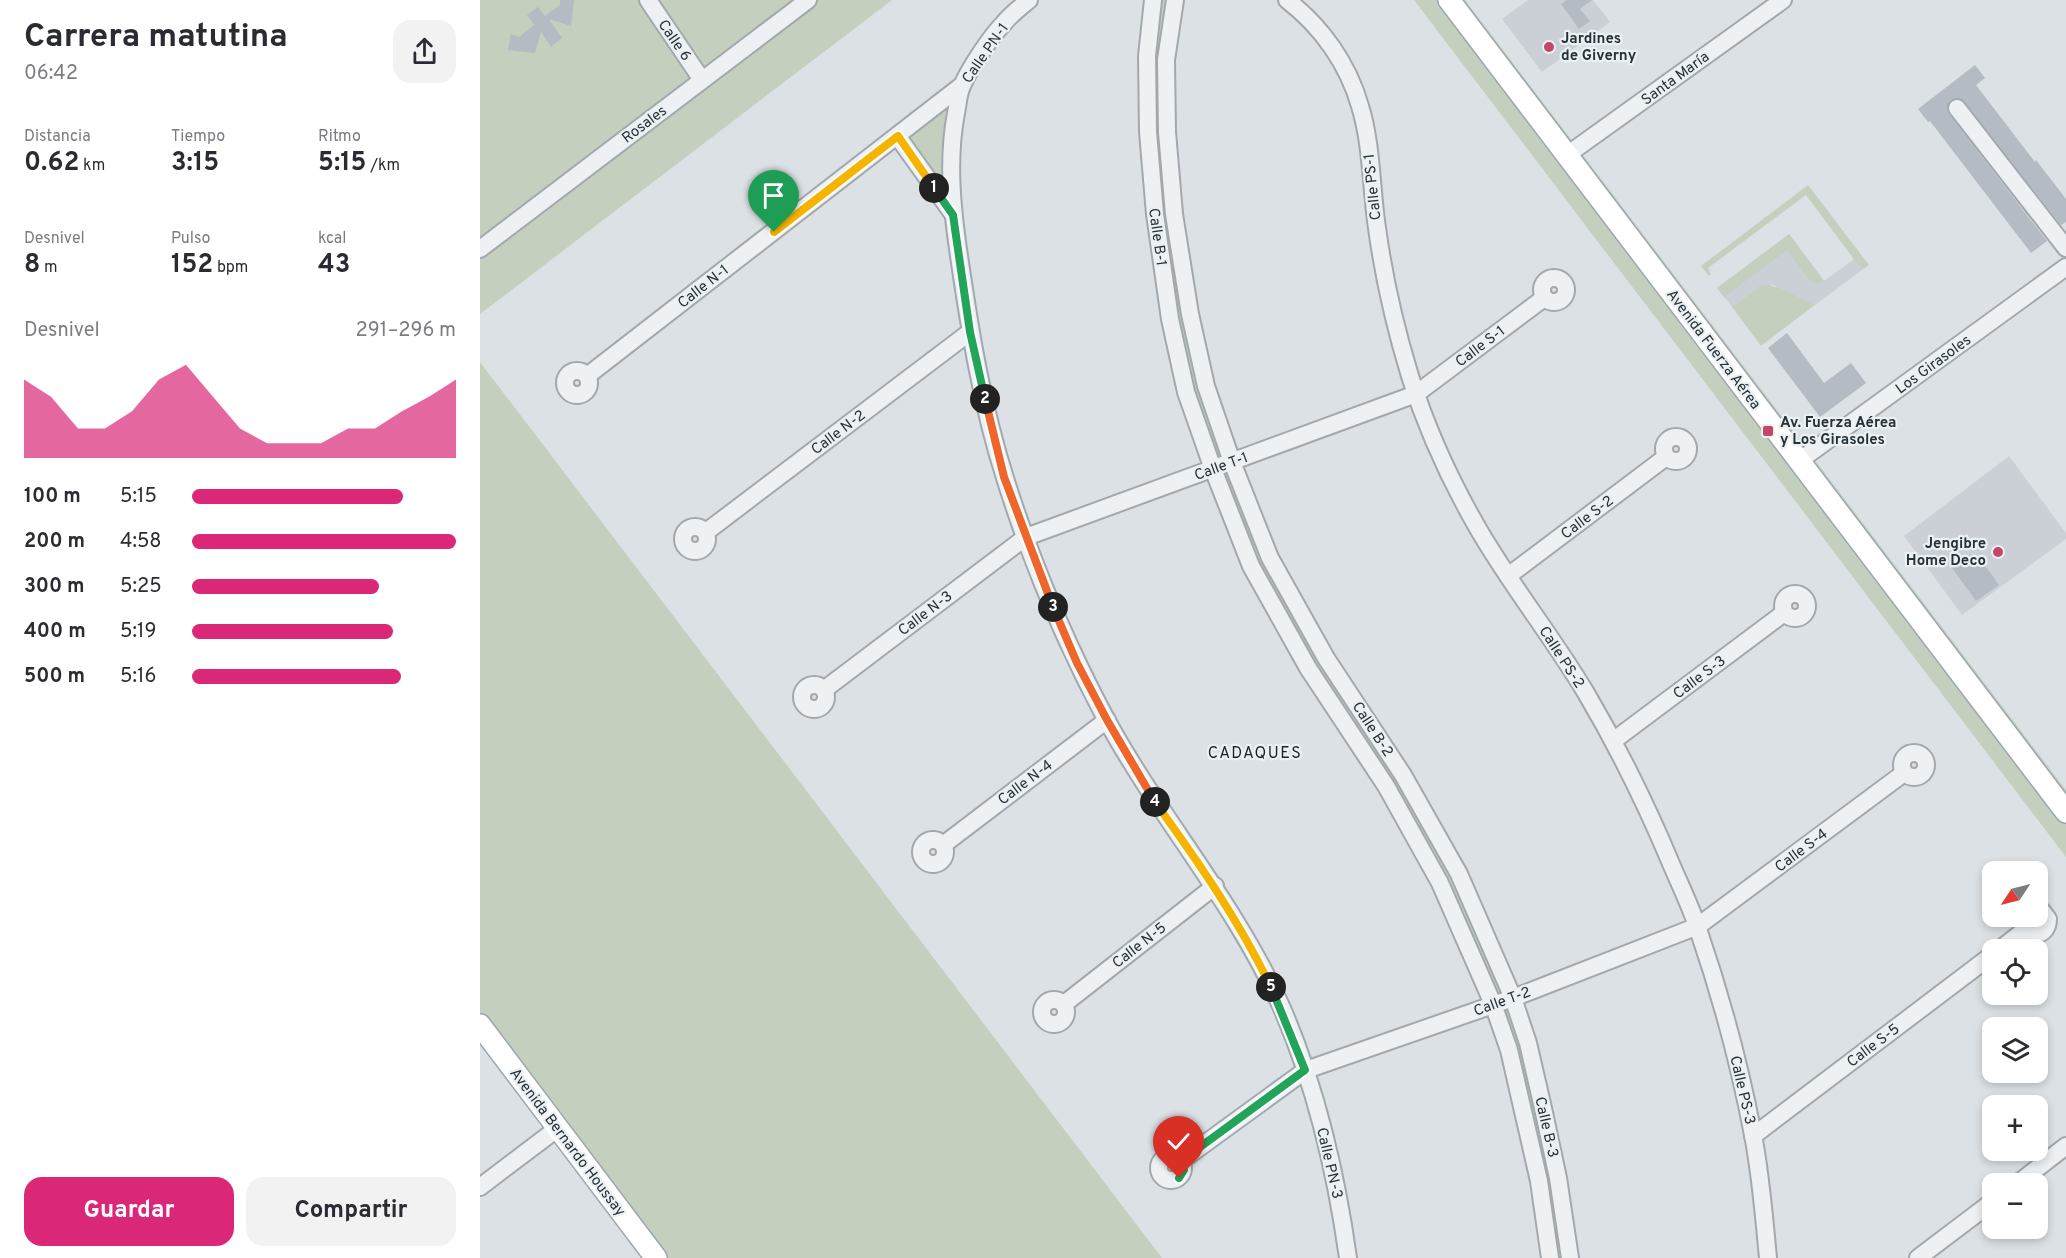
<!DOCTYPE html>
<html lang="es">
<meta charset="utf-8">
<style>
:root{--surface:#fff;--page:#f2f2f3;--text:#2b2b33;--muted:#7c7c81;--accent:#db2777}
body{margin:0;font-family:Overpass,sans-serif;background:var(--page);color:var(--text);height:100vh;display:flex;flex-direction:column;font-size:22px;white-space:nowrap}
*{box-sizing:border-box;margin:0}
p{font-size:20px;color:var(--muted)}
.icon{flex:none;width:33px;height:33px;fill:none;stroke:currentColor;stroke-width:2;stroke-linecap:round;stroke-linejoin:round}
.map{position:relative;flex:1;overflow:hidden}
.sheet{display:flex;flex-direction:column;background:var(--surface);width:480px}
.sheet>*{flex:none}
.needle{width:39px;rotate:235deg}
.buttons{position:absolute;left:1502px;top:861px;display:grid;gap:12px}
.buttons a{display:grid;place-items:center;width:66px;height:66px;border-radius:12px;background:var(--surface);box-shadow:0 3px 9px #0003;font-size:30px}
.pin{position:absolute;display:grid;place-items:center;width:51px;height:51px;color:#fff;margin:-62px -26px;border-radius:50% 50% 50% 0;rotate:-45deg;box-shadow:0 0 6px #0007}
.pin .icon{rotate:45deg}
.km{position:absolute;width:30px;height:30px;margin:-15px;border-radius:50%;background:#222;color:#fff;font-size:16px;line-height:30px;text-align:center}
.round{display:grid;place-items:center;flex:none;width:63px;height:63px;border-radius:18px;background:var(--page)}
.overview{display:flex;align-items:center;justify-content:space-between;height:102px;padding:0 24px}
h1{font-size:33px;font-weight:700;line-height:45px}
.metrics{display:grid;grid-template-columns:repeat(3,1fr);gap:9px;height:102px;padding:6px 24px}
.metrics div{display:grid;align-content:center}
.metrics b{font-size:26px;font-weight:700}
.metrics small{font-size:16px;font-weight:400}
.metrics p{font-size:16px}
.chart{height:168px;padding:12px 24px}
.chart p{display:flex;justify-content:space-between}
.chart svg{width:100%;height:108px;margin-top:6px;fill:var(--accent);opacity:.7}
.cta{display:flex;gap:12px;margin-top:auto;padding:12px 24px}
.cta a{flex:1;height:69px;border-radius:18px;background:var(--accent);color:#fff;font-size:24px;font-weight:700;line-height:69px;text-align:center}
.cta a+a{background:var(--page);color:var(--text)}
ul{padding:0 24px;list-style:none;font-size:20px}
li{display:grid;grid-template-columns:96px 72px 1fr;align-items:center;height:45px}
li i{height:15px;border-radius:8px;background:var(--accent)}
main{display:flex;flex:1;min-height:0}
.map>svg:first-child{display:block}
.built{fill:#cad0d6}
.green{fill:#c4cfbe}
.building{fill:#b4bbc2}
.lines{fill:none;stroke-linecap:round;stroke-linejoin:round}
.minor-casing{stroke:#a2a9ae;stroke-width:20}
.major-casing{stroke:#9ca7b0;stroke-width:24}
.minor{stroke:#eef1f4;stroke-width:16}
.major{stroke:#fff;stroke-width:21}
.split-1-casing{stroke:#fff;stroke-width:12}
.split-2-casing{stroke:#fff;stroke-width:12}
.split-3-casing{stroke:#fff;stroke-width:12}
.split-4-casing{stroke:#fff;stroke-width:12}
.split-5-casing{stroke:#fff;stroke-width:12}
.split-6-casing{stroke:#fff;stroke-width:12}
.split-1{stroke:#f5b400;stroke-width:8}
.split-2{stroke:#22a559;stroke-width:8}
.split-3{stroke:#f0652b;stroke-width:8}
.split-4{stroke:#f0652b;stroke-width:8}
.split-5{stroke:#f5b400;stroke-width:8}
.split-6{stroke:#22a559;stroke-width:8}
.poi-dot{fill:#c4476b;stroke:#ebf0f3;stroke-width:2}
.labels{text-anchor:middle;stroke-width:4.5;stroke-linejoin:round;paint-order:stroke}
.poi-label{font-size:15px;font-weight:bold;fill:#27313a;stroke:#ebf0f3;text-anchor:start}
.street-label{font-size:15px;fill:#27313a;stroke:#ebf0f3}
.neighbourhood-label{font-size:16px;letter-spacing:1.5px;fill:#19222b;stroke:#ebf0f3}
</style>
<main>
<section class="sheet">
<div class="overview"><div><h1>Carrera matutina</h1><p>06:42</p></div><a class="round"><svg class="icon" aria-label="share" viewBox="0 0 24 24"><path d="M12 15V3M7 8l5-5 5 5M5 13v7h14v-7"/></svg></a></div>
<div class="metrics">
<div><p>Distancia</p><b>0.62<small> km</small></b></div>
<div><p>Tiempo</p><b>3:15</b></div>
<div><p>Ritmo</p><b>5:15<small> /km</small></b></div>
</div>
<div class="metrics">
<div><p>Desnivel</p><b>8<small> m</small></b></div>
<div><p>Pulso</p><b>152<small> bpm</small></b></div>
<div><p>kcal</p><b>43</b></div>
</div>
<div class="chart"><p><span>Desnivel</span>291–296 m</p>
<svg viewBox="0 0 160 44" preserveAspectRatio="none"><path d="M0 44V12L10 19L20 32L30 32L40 25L50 12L60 6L70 19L80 32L90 38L100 38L110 38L120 32L130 32L140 25L150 19L160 12V44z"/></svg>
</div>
<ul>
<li><b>100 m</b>5:15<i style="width:80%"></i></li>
<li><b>200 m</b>4:58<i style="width:100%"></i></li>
<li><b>300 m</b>5:25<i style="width:71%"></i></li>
<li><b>400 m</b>5:19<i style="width:76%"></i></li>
<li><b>500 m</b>5:16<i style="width:79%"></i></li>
</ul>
<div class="cta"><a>Guardar</a><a>Compartir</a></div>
</section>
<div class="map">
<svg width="1586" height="1258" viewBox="0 0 1586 1258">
<rect width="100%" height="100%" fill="#dce1e5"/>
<g class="built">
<polygon points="1048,0 1113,0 1130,22 1062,72 1022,19"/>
<polygon points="1309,234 1344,281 1374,259 1382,270 1335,305 1293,285 1276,289 1252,307 1237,288"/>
<polygon points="1529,456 1586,533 1586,539 1482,615 1424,536"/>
</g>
<g class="green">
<polygon points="0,0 328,0 0,249"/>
<polygon points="338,0 412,0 0,314 0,258"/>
<polygon points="673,0 695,0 686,60 710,314 790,558 923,775 1033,998 1090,1258 1070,1258 1043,1112 961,883 771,566 706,392 675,214"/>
<polygon points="934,0 962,0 1586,819 1586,857"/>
<polygon points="969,0 985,0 1586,790 1586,812"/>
<polygon points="481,86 473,215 418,137"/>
<polygon points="1328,185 1389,265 1382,270 1326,195 1228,268 1231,274 1229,276 1221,266"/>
<polygon points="1309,234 1344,281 1338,284 1331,282 1307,250 1244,297 1237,288"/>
<polygon points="1287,285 1300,288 1335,305 1281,346 1252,307 1280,286"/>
<polygon points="0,362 682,1258 176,1258 0,1025"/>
</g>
<g class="building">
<polygon points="80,0 94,0 91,26 69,19 82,38 71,47 61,32 55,53 28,50 31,34 39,37 54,25 47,15 58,7 65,16 80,5"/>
<polygon points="1087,0 1112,0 1100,9 1110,21 1099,29 1081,4"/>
<polygon points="1495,65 1505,78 1496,85 1555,162 1556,160 1586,199 1586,222 1581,225 1485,102 1476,98 1470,100 1467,109 1469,114 1567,241 1551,253 1450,121 1448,122 1438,109"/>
<polygon points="1307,333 1344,383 1371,363 1386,383 1340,417 1288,348"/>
<polygon points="1491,554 1497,563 1501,560 1519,585 1496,601 1472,568"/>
</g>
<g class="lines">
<g class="minor-casing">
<g id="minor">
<polyline points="168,0 222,80"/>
<path d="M549 0C541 7 531 14 524 23 511 36 489 69 482 86 478 94 478 104 476 113 467 161 472 208 479 256 490 331 502 406 525 478 551 561 585 642 626 719 680 818 755 903 801 1006 836 1086 856 1172 868 1258"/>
<polyline points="673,0 667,56 668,132 675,214 690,319 706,392 733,469 771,566 828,668 906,786 960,883 1013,1004 1029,1050 1059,1181 1070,1258"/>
<polyline points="695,0 686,60 687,132 694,214 710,314 726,386 752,462 790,558 846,658 923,775 979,874 1033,998 1048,1043 1063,1108 1078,1178 1090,1258"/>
<path d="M807 0C842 27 868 64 880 106 892 145 891 188 897 228 904 279 915 327 930 376 947 430 972 484 1000 532 1033 588 1073 638 1106 693 1139 749 1167 806 1192 866 1201 887 1211 907 1218 929 1241 996 1260 1066 1273 1135 1281 1176 1284 1217 1288 1258"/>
<polyline points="1477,108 1586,248"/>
<polyline points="418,137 473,214"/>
<polyline points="1087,155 1303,0"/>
<polyline points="0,249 328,0"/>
<circle cx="1074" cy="290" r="12"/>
<circle cx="97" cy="383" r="12"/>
<polyline points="107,376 481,86"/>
<circle cx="1196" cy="449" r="12"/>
<polyline points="1319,461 1586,267"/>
<circle cx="215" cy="539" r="12"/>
<polyline points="226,532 490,332"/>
<polyline points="1028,576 1186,457"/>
<circle cx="1315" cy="606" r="12"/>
<circle cx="334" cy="697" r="12"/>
<polyline points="345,689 546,537 936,394 1064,298"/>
<polyline points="1133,741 1304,613"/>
<circle cx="1434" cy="765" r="12"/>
<circle cx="453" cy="852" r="12"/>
<polyline points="463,845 627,720"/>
<path d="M1545 916 1543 925C1551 939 1568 936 1568 919L1562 911 1557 910"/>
<polyline points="1519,950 1546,929"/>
<circle cx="574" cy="1012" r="12"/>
<polyline points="584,1004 735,886"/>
<polyline points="1273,1136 1512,955"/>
<circle cx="691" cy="1168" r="12"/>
<polyline points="701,1161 826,1070 1033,998 1218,926 1424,773"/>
<polyline points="1537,1184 1586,1146"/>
<polyline points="0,1187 78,1128"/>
<polyline points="1438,1258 1512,1202"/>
</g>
</g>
<g class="major-casing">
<g id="major">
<polyline points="969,0 1586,812"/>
<polyline points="0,1025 176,1258"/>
</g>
</g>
<use href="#minor" class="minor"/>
<use href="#major" class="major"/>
</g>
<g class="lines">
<g class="split-1-casing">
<polyline id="split-1" points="294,232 418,136 454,188"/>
</g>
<g class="split-2-casing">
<polyline id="split-2" points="454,188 473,215 490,332 505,399"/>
</g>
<g class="split-3-casing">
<polyline id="split-3" points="505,399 524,477 573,607"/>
</g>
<g class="split-4-casing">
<polyline id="split-4" points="573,607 597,663 627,720 675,802"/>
</g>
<g class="split-5-casing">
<path id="split-5" d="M675 802C719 863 758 919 791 987"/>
</g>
<g class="split-6-casing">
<polyline id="split-6" points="699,1178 704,1170 701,1161 825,1070 791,987"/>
</g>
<use href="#split-1" class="split-1"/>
<use href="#split-2" class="split-2"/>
<use href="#split-3" class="split-3"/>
<use href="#split-4" class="split-4"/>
<use href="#split-5" class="split-5"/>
<use href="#split-6" class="split-6"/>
</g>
<g class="poi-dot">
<circle cx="1069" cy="47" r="6"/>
<rect x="1282" y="425" width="12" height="12" rx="3"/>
<circle cx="1518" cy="552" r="6"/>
</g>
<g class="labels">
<g class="poi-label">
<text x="1081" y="43">Jardines<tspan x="1081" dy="17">de Giverny</tspan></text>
<text x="1300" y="427">Av. Fuerza Aérea<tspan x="1300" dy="17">y Los Girasoles</tspan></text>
<text x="1506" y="548" text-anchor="end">Jengibre<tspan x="1506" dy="17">Home Deco</tspan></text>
</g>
<g class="street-label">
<text transform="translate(195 40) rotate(55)" y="5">Calle 6</text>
<text transform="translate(505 53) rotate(-55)" y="5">Calle PN-1</text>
<text transform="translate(1195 78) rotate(-36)" y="5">Santa María</text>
<text transform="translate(164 124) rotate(-37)" y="5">Rosales</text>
<text transform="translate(892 187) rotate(-96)" y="5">Calle PS-1</text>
<text transform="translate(678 237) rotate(82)" y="5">Calle B-1</text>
<text transform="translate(223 286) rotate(-38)" y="5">Calle N-1</text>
<text transform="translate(1000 346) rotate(-37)" y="5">Calle S-1</text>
<text transform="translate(1234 349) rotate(53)" y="5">Avenida Fuerza Aérea</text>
<text transform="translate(1453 364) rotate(-36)" y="5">Los Girasoles</text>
<text transform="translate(358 432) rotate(-37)" y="5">Calle N-2</text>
<text transform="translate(741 466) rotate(-20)" y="5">Calle T-1</text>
<text transform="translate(1107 517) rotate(-37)" y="5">Calle S-2</text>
<text transform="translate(445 613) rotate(-37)" y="5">Calle N-3</text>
<text transform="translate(1082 657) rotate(57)" y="5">Calle PS-2</text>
<text transform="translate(1219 677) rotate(-37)" y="5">Calle S-3</text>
<text transform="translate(893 729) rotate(57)" y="5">Calle B-2</text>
<text transform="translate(545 782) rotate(-37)" y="5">Calle N-4</text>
<text transform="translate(1321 850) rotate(-37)" y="5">Calle S-4</text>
<text transform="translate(659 945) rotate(-38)" y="5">Calle N-5</text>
<text transform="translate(1022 1001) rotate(-20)" y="5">Calle T-2</text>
<text transform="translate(1393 1045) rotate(-37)" y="5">Calle S-5</text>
<text transform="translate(1263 1090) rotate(77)" y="5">Calle PS-3</text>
<text transform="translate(1067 1127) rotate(77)" y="5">Calle B-3</text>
<text transform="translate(88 1142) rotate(53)" y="5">Avenida Bernardo Houssay</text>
<text transform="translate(850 1163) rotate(77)" y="5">Calle PN-3</text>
</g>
<g class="neighbourhood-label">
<text x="775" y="758">CADAQUES</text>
</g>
</g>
</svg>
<div class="buttons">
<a><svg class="needle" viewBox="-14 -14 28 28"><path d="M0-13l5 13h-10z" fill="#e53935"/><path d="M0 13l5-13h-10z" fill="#7c7c81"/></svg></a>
<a><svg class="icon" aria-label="locate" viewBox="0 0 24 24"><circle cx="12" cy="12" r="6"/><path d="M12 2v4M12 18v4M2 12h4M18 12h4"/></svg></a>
<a><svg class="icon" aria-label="layers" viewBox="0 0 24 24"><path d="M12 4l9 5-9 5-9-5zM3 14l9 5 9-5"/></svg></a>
<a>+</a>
<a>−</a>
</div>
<div class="pin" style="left:294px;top:232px;background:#1e9e55"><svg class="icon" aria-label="arrive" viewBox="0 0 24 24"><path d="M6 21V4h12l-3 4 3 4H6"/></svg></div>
<div class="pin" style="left:699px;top:1178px;background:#d93025"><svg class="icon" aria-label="check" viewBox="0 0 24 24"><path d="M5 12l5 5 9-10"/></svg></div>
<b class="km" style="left:454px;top:188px">1</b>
<b class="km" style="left:505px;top:399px">2</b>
<b class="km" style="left:573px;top:607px">3</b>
<b class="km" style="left:675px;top:802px">4</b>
<b class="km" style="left:791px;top:987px">5</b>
</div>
</main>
